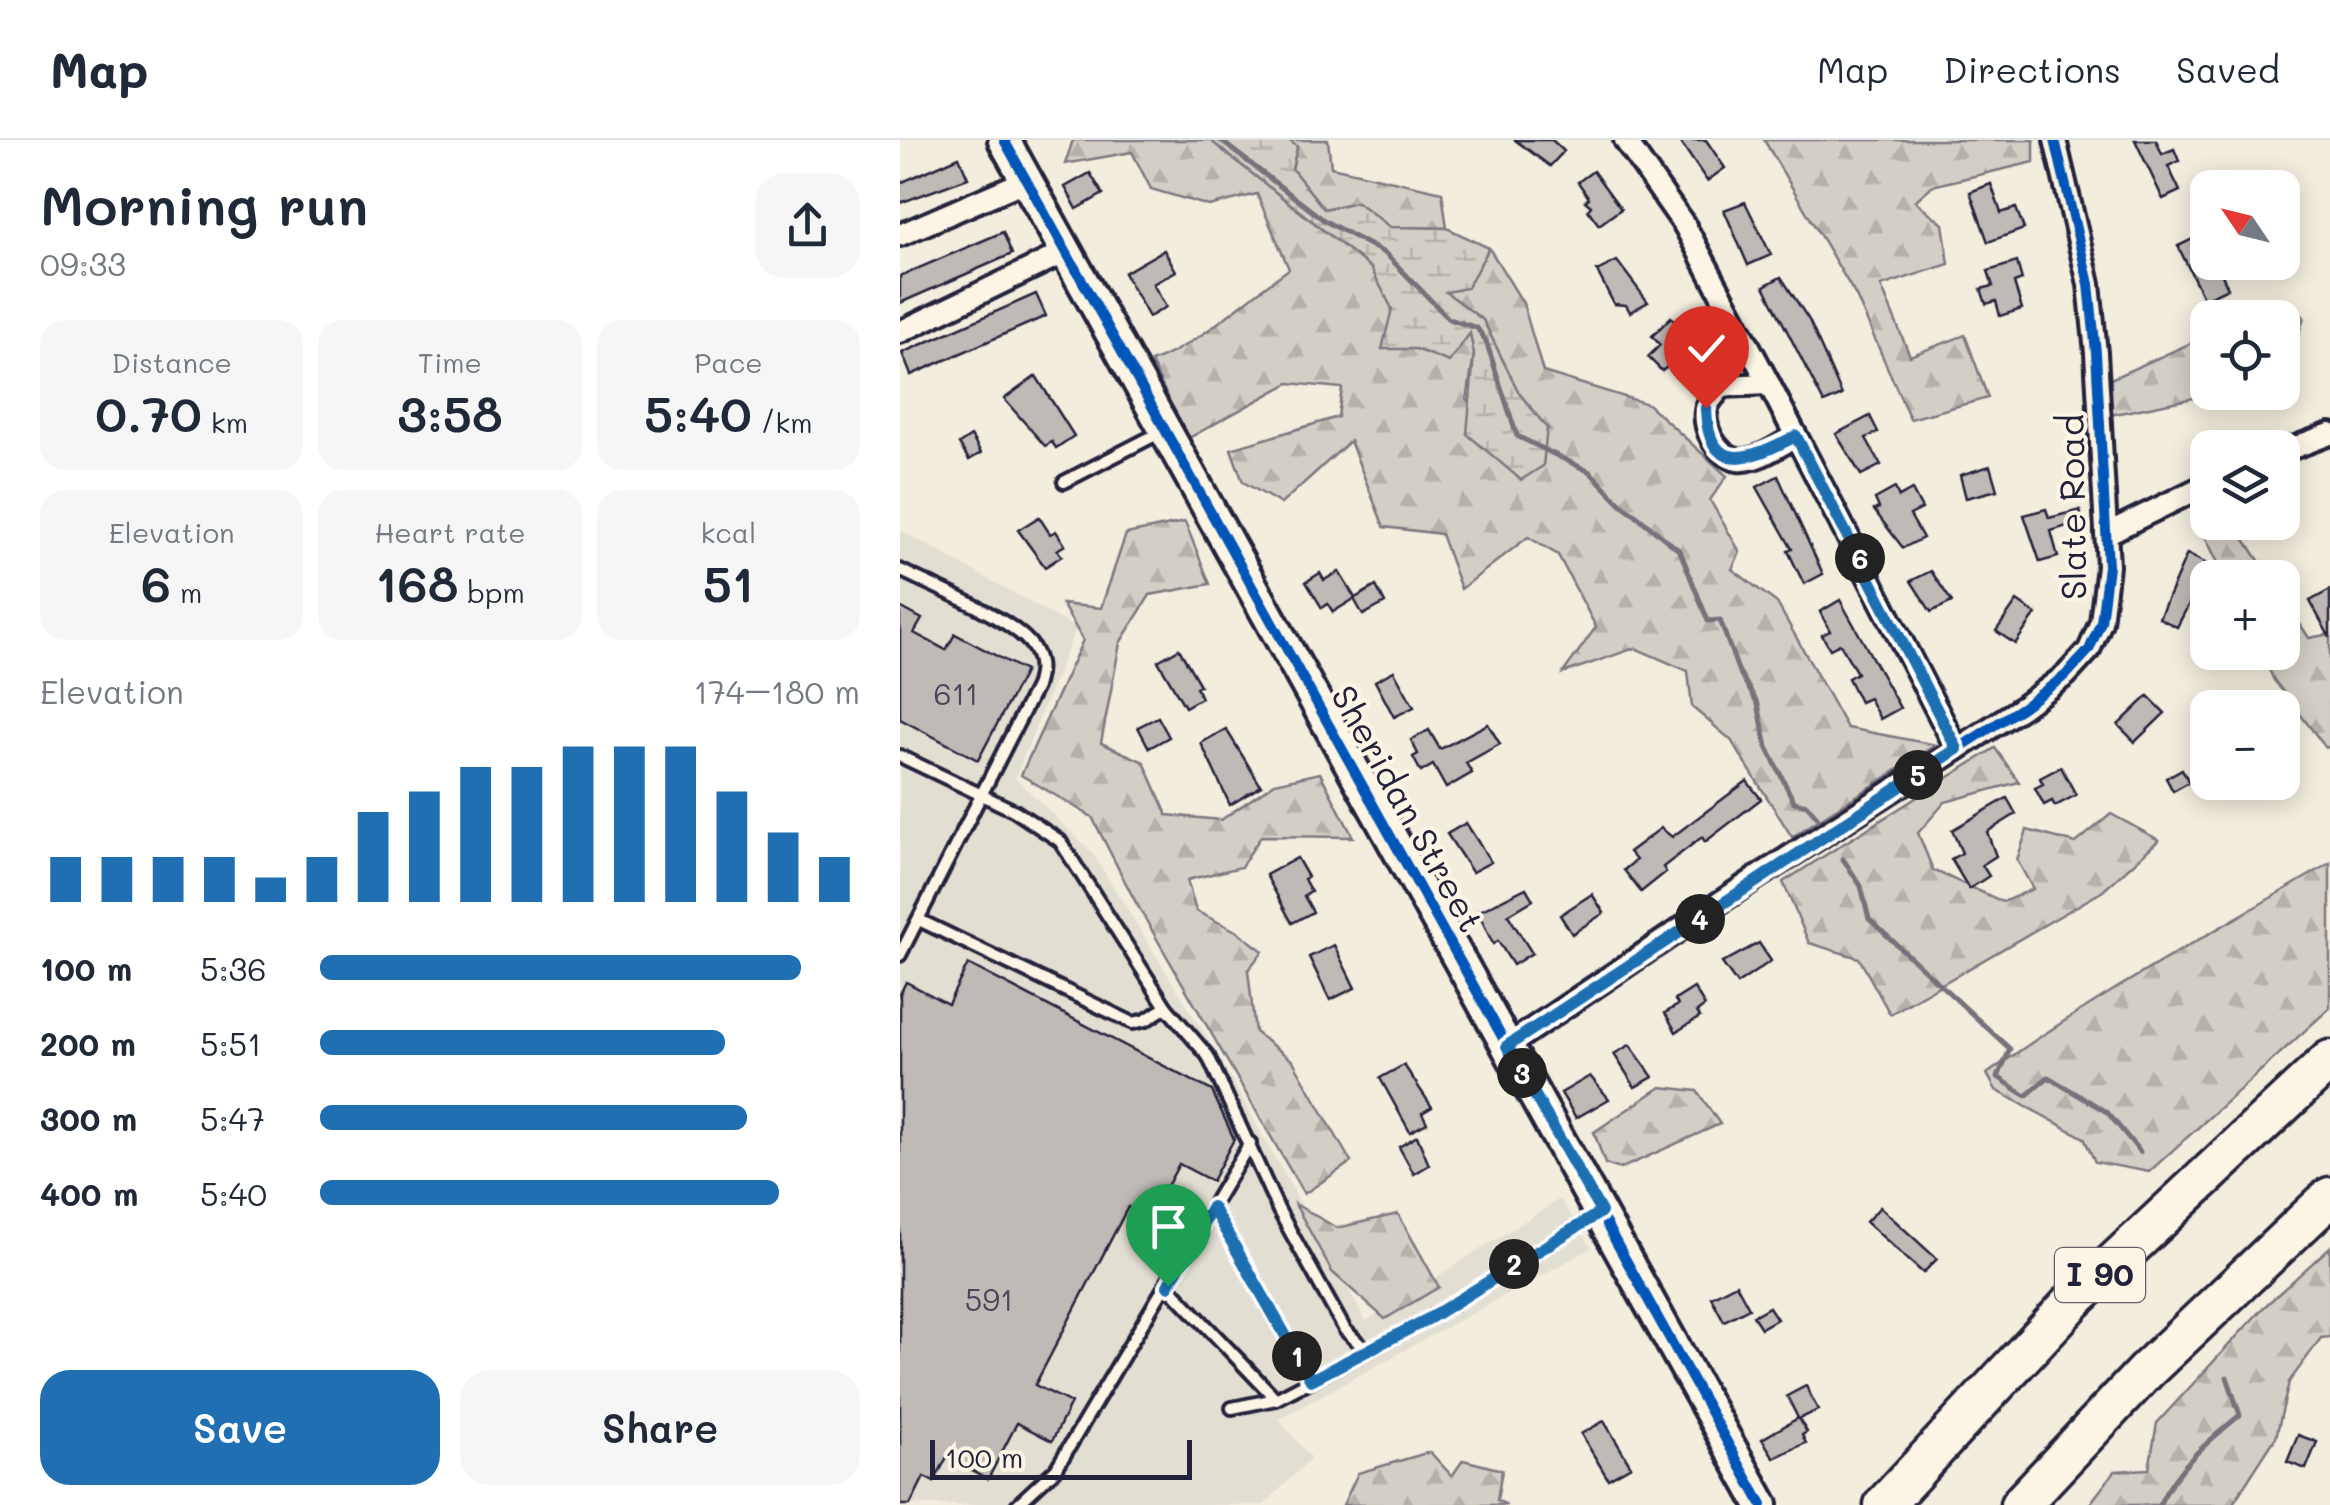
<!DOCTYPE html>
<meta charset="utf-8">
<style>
:root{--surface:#fff;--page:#f6f6f7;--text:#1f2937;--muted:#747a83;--line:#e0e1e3;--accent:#1f6fb2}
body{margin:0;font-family:Mali,sans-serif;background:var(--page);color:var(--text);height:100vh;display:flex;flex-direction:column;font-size:38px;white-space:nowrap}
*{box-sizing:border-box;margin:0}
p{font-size:32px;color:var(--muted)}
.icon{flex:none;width:55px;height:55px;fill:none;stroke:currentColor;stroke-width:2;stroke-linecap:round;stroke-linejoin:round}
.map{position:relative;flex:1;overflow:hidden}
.details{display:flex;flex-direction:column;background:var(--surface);width:900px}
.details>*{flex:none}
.needle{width:65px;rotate:305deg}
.fabs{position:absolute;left:1290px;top:30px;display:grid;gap:20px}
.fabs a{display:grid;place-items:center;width:110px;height:110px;border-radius:20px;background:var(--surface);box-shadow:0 5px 25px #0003;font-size:50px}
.scale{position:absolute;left:30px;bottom:25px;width:262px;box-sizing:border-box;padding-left:10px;border:5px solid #22223b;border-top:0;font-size:28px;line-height:35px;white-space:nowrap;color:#22223b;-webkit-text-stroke:8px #fcf5e5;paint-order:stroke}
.pin{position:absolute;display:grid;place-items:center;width:85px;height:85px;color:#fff;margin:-102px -42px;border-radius:50% 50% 50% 0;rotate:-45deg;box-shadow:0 0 10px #0007}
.pin .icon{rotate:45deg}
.km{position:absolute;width:50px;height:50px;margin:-25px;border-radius:50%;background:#222;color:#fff;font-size:28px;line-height:50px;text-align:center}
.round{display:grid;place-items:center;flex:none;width:105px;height:105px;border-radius:30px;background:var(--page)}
.overview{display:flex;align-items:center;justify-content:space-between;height:170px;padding:0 40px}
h1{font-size:55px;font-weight:600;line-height:75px}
.figures{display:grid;grid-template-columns:repeat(3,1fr);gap:15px;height:170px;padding:10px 40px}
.figures div{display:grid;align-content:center;border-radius:25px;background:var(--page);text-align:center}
.figures b{font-size:50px;font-weight:600}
.figures small{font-size:28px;font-weight:400}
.figures p{font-size:28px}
.chart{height:280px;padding:20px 40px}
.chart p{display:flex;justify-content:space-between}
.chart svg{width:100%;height:180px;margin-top:10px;stroke:var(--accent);stroke-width:6}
.primary-button{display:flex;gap:20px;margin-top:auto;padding:20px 40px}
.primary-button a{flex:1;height:115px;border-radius:30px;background:var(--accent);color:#fff;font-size:40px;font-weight:600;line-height:115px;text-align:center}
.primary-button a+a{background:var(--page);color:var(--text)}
ul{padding:0 40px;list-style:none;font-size:32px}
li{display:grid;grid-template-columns:160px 120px 1fr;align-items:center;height:75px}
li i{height:25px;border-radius:12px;background:var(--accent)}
header{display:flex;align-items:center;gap:60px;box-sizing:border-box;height:140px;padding:0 50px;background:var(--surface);border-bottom:2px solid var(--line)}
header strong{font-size:48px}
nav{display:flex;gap:55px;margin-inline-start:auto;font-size:35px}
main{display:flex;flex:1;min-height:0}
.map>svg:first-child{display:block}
.built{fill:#e3ded2}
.forest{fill:url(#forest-firs);stroke:#7b7880;stroke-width:2.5}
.wetland{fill:url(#wetland-marsh);stroke:#7b7880;stroke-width:2.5}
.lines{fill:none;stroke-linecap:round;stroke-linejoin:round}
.stream{stroke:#75727b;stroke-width:5}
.building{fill:#bfbab6;stroke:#22223b;stroke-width:2.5}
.lane-casing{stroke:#22223b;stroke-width:18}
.street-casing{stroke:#22223b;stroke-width:28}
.secondary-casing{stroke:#22223b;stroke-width:38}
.highway-casing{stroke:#22223b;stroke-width:45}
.lane{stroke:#fcf5e5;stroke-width:10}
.street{stroke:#fcf5e5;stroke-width:20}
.secondary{stroke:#fcf5e5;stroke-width:30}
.highway{stroke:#fcf5e5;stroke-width:38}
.cycleway-casing{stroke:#fcf5e5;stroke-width:16}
.cycleway{stroke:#0057b8;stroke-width:10}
.route-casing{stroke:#fff;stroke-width:20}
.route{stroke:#1f6fb2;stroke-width:12}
.labels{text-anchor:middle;stroke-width:8;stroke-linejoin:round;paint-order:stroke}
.number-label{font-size:30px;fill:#49485a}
.shield{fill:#fcf5e5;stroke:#63616e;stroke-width:2.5}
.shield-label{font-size:32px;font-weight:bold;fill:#22223b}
.street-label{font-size:35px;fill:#22223b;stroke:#fcf5e5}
</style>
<header>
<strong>Map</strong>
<nav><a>Map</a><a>Directions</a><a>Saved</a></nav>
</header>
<main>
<section class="details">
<div class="overview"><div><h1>Morning run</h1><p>09:33</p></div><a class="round"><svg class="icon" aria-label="share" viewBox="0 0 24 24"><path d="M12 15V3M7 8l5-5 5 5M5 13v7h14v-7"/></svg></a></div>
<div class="figures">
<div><p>Distance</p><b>0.70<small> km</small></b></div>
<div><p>Time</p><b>3:58</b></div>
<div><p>Pace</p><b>5:40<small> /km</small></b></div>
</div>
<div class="figures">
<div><p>Elevation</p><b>6<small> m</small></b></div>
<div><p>Heart rate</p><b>168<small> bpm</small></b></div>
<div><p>kcal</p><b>51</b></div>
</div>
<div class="chart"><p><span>Elevation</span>174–180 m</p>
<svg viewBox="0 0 160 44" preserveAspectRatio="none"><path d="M5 44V33M15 44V33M25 44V33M35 44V33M45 44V38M55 44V33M65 44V22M75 44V17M85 44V11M95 44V11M105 44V6M115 44V6M125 44V6M135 44V17M145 44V27M155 44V33"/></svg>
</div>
<ul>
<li><b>100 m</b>5:36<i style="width:89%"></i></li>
<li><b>200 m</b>5:51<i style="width:75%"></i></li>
<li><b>300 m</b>5:47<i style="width:79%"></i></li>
<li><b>400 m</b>5:40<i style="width:85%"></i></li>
</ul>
<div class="primary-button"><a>Save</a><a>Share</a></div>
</section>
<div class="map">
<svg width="1430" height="1365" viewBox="0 0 1430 1365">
<defs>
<pattern id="forest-firs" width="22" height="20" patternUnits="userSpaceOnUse" patternTransform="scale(2.5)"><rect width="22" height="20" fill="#d4cfc6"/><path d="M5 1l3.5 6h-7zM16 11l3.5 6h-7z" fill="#b6b1ab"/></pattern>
<pattern id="wetland-marsh" width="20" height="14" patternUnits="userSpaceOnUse" patternTransform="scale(2.5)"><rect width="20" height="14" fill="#d4cfc6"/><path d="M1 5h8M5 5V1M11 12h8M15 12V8" fill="none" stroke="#b6b1ab"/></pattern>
</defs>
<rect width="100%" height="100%" fill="#f3edde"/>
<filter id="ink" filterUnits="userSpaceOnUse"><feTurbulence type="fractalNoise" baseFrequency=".01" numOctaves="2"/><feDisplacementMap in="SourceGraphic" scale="20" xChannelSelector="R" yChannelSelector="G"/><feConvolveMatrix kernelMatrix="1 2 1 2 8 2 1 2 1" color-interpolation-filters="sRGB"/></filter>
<g filter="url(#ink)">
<polygon class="built" points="0,390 176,488 115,638 192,712 319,917 466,1181 660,1059 692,1108 379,1279 411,1318 364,1365 0,1365"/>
<g class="forest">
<path d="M173 0H310L471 128 493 169 483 208 516 209 549 221 570 192 574 214 567 260 647 288 619 253 583 180 545 152 567 147 589 108 623 163 643 232 748 264 827 336 810 360 840 412 832 429 877 463 947 588 1036 605 892 697 831 600 792 567 788 531 735 508 663 533 696 487 658 415 628 397 561 449 541 394 484 387 450 301 381 364 343 342 331 309 438 277 442 248 389 243 287 299 251 222C300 204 344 160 389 129L357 54 309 66 251 49 232 12 165 24Z"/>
<polygon points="389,0 428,0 431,27 542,52 547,88 490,87 457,62 424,69 392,29 397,8"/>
<polygon points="864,0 1134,0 1134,22 1032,46 1015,61 1043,84 1049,124 981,146 1010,216 1065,195 1088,258 1010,279 956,156"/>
<polygon points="1388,161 1404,177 1395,206 1383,209 1382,178 1350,177"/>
<polygon points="1307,196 1304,256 1210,275 1206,241"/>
<polygon points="1307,364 1308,382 1334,383 1370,437 1325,437 1294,374"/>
<polygon points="285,382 310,444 250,455 220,503 201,603 244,622 267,675 321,680 375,643 420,633 453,697 361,696 341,727 287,740 296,771 338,792 363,811 348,830 355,892 393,921 451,1022 404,1054 235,761 192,677 121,635 183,500 162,464 201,468 226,394"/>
<polygon points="1383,457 1409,498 1430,494 1430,606 1426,608 1374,540 1361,513 1382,512"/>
<polygon points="1095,608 1119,642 1045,662 1018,693 1033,730 1103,762 1133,749 1117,720 1127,690 1176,703 1211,674 1259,700 1203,751 990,874 959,818 909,803 883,742"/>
<path d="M1430 723V868L1249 1032 1195 1022 1184 998 1096 950 1087 934C1195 855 1315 792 1430 723Z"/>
<polygon points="761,947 797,951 820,984 720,1029 705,1024 694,992"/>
<polygon points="395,1064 437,1088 498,1074 539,1147 485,1179 432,1132"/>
<polygon points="1430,1107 1430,1197 1421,1198 1389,1242 1376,1297 1332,1365 1189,1365 1215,1331 1249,1329 1257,1283 1363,1168"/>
<polygon points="530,1312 552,1336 563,1320 602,1330 597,1360 607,1365 443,1365 458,1333"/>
</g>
<polygon class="wetland" points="310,0 389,0 397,7 392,29 424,69 457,62 490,87 547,88 589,108 567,148 546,152 583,180 619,253 647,288 643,326 621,340 567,294 574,214 570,193 549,222 516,209 482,209 492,169 471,128"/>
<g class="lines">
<g class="stream">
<polyline points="320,0 425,81 486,114 549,179 577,188 586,201 617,296 690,332 719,362 780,411 808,481 820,480 838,530 858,564 867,607 894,662 907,665 917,677"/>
<polyline points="943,719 961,746 969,779 1110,909 1098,937 1126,956 1148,937 1207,972 1240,1012"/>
<path d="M1259 1365C1278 1326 1307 1302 1340 1275L1327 1237"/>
</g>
</g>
<g class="building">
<polygon points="615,0 652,0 664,11 650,26"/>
<polygon points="779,0 806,0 825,28 807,41"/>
<polygon points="1235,0 1256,0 1262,14 1274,9 1279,21 1268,26 1280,51 1263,59"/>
<polygon points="59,17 68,38 0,63 0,43"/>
<polygon points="693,31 721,69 699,85 688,70 691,66 685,61 689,58 678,42"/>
<polygon points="190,33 203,54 177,69 165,47"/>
<polygon points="1091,44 1101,73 1116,68 1124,89 1088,102 1070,52"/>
<polygon points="845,62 871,115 848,125 824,70"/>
<polygon points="103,92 112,114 0,163 0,136"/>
<polygon points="1301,95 1308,122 1316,122 1328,148 1304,159 1278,106"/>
<polygon points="264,110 276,131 253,144 266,167 249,177 224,133"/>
<polygon points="717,121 748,162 730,172 726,165 714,164 697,131"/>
<polygon points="1117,122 1122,140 1114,143 1122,169 1100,176 1096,161 1086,164 1081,149 1093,146 1088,131"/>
<polygon points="881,137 909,180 942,255 924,263 864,146"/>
<polygon points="136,154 146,176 11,235 2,213"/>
<polygon points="771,177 797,203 762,231 748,217 760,205 752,196"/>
<polygon points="136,236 174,296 156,308 152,302 145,306 104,259"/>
<polygon points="970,276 978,292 966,298 981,325 961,335 936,294"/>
<polygon points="71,296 81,313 69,320 59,304"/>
<polygon points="1090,326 1097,350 1066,358 1060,335"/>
<polygon points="878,336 923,434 904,444 888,411 892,409 857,347"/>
<polygon points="995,348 999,357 1012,350 1022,369 1010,375 1023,398 1003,408 974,370 979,368 975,359"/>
<polygon points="1146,369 1149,378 1180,370 1183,381 1151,391 1158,417 1140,422 1124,375"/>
<polygon points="139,377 150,394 156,391 165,405 157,410 162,416 145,427 118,390"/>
<polygon points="1287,414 1309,425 1277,487 1259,478"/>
<polygon points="1031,431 1052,462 1031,472 1011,441"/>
<polygon points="439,432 455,458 476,446 485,463 463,475 454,459 433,472 428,464 422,468 406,442 420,433 424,440"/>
<polygon points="1430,450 1430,498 1410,461"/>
<polygon points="940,460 1000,568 980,579 969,558 960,562 948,538 957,533 940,504 930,509 922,495 930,491 920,472"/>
<polygon points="1117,461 1136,474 1115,504 1096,491"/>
<polygon points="0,467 22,479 14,493 46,510 55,494 125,531 78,620 0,579"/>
<polygon points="279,509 300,545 296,547 301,558 285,567 258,521"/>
<polygon points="494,531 514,567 494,577 475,541"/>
<polygon points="1248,556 1265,573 1235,602 1218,585"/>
<polygon points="258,577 269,597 249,608 238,587"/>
<polygon points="588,584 600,604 566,623 572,633 546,648 533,625 521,632 513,617 518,614 511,600 529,590 540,609"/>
<polygon points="326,589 361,646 330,665 301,603"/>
<polygon points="1161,627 1176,655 1155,666 1152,661 1144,665 1135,648 1143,644 1140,638"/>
<polygon points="1282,629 1289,642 1273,651 1266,638"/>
<polygon points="847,641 861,659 805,702 802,697 763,727 766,732 741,752 724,730 736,720 729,712 761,688 772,697"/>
<polygon points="1107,658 1116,674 1087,692 1096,716 1082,725 1089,736 1069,749 1051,719 1062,713 1052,690"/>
<polygon points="566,683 591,722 572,732 547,694"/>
<polygon points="397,718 408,737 404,739 411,752 404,756 413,772 392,783 366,735"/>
<polygon points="626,748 633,760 608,775 632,813 613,825 598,801 593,804 578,772"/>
<polygon points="692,754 704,773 672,794 660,775"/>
<polygon points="859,803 871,821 837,844 822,823"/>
<polygon points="434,805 455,848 430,860 409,817"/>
<polygon points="68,824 312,951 334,999 312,1041 279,1024 250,1078 228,1067 135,1245 171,1263 152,1301 117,1283 88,1339 47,1317 34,1342 24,1337 10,1365 0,1365 0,854 6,842 48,864"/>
<polygon points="794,848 805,866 797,872 800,877 776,892 765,873 778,865 775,860"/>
<polygon points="730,905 753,937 735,947 714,914"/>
<polygon points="504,925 532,967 522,973 527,983 510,992 480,938"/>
<polygon points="690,936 709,959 676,978 661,953"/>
<polygon points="517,996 529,1025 514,1034 499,1007"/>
<polygon points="980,1067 1037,1119 1023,1133 966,1082"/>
<polygon points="836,1144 849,1168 824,1181 811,1157"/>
<polygon points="869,1167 877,1179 861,1188 853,1176"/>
<polygon points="906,1246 918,1270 899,1279 907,1292 902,1295 906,1303 874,1318 862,1299 898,1278 887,1256"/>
<polygon points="704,1281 731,1326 708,1339 681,1294"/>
<polygon points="1398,1295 1417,1302 1406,1329 1387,1322"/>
</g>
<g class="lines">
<g class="lane-casing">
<g id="lane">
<polyline points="164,342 263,291"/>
<path d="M0 430C31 446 118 480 134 509 142 523 140 533 136 547L0 815"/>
<polyline points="0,616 115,671 160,701 266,867 308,916 379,1071 445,1190 466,1210"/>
<polyline points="19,780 233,883 246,880 266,867"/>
<polyline points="312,1067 411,1240"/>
<polyline points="267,1145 376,1259"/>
<polyline points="332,1268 376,1259 530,1178 696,1075"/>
<polyline points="117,1365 156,1329 350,1003"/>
</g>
</g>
<g class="street-casing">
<g id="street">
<path d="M725 0 785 86 869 244 822 246C818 252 811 258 808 265 799 284 817 317 838 320 857 322 880 305 896 296L1057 609"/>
<polyline points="0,95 127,40"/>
<polyline points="0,192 165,112"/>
<polyline points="869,244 896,296"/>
<polyline points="1382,312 1430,294"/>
<polyline points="1206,394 1308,344"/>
<polyline points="607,906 859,736 1123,567 1166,535 1189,510 1201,482 1208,426 1196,213 1189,144 1155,0"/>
</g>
</g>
<g class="secondary-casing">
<polyline id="secondary" points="104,0 862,1365"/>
</g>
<g class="highway-casing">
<g id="highway">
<polyline points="984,1365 1174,1160 1430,920"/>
<polyline points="1120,1365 1246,1231 1430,1057"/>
</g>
</g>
<use href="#lane" class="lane"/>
<use href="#street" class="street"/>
<use href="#secondary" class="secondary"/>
<use href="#highway" class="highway"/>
<g class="cycleway-casing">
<g id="cycleway">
<polyline points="104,0 862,1365"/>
<polyline points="607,906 859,736 1123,567 1166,535 1189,510 1201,482 1208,426 1196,213 1189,144 1155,0"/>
</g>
</g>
<use href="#cycleway" class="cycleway"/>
</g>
</g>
<g class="lines" filter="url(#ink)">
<g class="route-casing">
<path id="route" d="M268 1146 312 1067 411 1240 530 1178 701 1072 607 906 1057 609 896 296C853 318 808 339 806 268"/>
</g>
<use href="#route" class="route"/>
</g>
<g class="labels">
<g class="number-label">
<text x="56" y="565">611</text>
<text x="89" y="1171">591</text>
</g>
<rect class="shield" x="1155" y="1108" width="90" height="54" rx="8"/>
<g class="shield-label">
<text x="1200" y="1146">I 90</text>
</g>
<g class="street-label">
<text transform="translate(1173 367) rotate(-91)" y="12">Slate Road</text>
<text transform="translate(507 669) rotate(61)" y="12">Sheridan Street</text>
</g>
</g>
</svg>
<div class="fabs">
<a><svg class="needle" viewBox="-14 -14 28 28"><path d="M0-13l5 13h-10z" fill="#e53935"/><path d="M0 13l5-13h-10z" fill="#747a83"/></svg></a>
<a><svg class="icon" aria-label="locate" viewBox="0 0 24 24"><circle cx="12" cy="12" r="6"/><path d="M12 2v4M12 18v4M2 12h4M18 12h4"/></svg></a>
<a><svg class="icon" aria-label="layers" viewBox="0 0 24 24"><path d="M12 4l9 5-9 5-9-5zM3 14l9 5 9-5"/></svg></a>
<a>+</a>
<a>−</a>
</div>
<div class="scale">100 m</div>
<div class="pin" style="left:268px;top:1146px;background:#1e9e55"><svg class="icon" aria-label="arrive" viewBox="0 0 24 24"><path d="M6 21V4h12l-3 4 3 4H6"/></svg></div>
<div class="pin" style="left:806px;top:268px;background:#d93025"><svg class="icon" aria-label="check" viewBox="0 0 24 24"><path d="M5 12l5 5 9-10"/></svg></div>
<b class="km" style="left:397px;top:1216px">1</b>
<b class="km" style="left:614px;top:1124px">2</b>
<b class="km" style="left:622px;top:933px">3</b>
<b class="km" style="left:800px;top:779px">4</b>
<b class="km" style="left:1018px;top:635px">5</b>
<b class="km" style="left:960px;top:418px">6</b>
</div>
</main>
